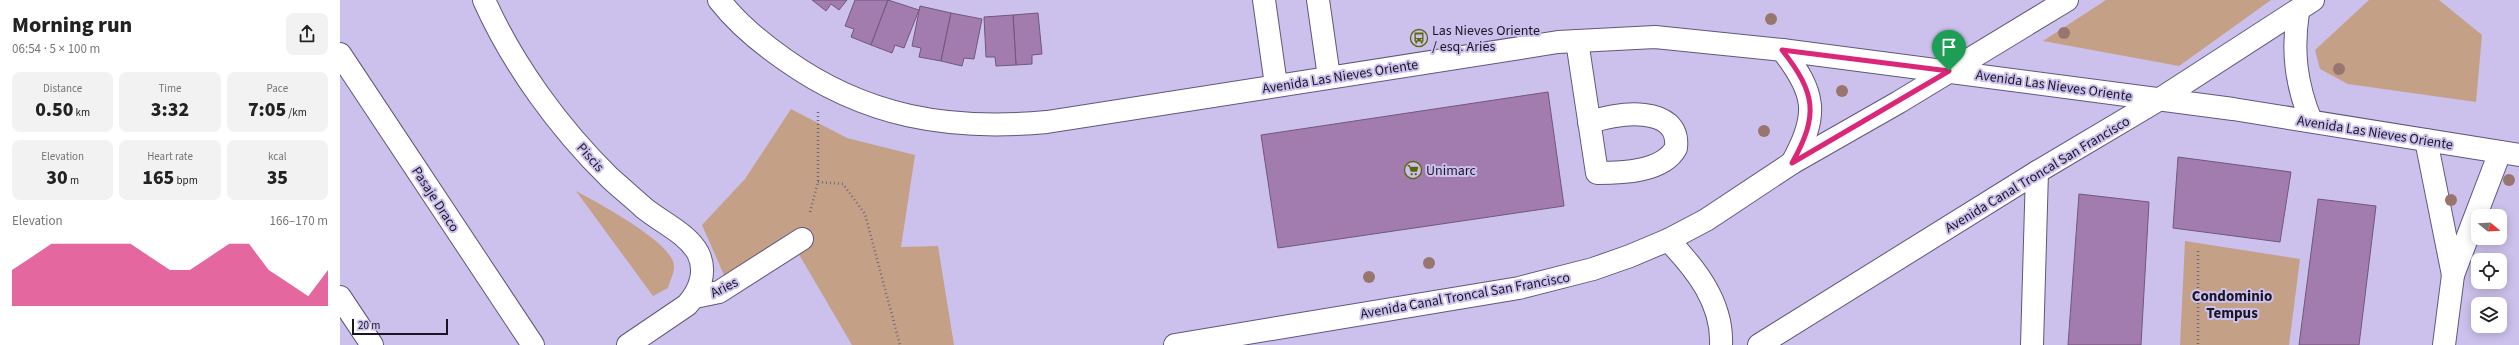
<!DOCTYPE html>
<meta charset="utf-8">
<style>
:root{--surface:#fff;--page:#f2f2f2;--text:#222;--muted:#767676;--accent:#db2777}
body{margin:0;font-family:"Source Sans 3",sans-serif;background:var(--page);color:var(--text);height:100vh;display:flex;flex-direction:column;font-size:15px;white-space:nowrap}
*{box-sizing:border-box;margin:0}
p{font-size:13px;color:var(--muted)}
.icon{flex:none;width:22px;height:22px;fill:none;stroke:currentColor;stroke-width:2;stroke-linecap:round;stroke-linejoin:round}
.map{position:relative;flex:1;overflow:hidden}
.drawer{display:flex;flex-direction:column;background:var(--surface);width:340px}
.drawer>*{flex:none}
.needle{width:26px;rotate:108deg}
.controls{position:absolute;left:2131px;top:209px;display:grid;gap:8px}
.controls a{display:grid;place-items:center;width:36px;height:36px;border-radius:8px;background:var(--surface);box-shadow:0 2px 10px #0003;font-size:20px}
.scale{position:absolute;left:12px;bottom:10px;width:96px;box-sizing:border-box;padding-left:4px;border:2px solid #1a1525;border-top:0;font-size:11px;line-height:14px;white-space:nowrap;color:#1a1525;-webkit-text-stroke:3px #ccc1ec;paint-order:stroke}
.pin{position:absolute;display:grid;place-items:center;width:34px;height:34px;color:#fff;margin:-41px -17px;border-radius:50% 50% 50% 0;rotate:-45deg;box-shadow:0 0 4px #0007}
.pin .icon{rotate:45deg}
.round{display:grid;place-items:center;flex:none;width:42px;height:42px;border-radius:8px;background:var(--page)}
.headline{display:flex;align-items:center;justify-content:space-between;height:68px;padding:0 12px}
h1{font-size:22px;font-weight:800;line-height:30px}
.stats{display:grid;grid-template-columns:repeat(3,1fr);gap:6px;height:68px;padding:4px 12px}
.stats div{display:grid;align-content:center;border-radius:8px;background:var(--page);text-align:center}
.stats b{font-size:20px;font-weight:800}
.stats small{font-size:11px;font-weight:400}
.stats p{font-size:11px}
.chart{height:112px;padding:8px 12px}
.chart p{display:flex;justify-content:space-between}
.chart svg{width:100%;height:72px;margin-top:4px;fill:var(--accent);opacity:.7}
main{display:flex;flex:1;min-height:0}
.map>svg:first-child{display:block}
.green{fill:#c4a087}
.building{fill:#a27caf;stroke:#715779}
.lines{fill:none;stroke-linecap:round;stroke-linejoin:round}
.minor-casing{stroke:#61567c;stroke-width:24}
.path{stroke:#6e6682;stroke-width:2.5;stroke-dasharray:1 3;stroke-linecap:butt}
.minor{stroke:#fff;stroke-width:22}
.tree{fill:#98766e}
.route-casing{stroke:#fff;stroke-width:8}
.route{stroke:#db2777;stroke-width:5}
.labels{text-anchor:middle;stroke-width:4;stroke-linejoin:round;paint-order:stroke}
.poi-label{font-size:14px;fill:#1a1525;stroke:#ccc1ec;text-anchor:start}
.street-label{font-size:14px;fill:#1a1525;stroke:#ccc1ec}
.neighbourhood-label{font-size:15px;font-weight:bold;fill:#1a1525;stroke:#ccc1ec}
</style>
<main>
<section class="drawer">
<div class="headline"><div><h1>Morning run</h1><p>06:54 · 5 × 100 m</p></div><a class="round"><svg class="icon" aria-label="share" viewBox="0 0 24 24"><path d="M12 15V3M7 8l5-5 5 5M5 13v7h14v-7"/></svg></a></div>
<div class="stats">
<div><p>Distance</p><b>0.50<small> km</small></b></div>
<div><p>Time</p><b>3:32</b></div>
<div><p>Pace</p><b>7:05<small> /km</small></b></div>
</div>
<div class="stats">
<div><p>Elevation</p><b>30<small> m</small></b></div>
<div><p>Heart rate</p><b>165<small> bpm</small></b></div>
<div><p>kcal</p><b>35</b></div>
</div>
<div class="chart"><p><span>Elevation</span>166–170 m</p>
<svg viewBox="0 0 160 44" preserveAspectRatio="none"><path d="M0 44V22L10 14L20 6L30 6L40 6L50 6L60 6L70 14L80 22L90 22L100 14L110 6L120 6L130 22L140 30L150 38L160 22V44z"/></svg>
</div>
</section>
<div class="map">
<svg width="2179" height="345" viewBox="0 0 2179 345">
<rect width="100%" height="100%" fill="#ccc1ec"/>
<g class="green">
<polygon points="1766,0 1931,0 1839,66 1703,41"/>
<polygon points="2029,0 2099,0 2142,35 2136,102 2008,84 1980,69 1975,50"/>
<polygon points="451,109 507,138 575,155 561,247 598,246 614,345 512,345 457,251 391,291 362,225 405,179"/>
<path d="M236 191C256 202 336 244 334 267 334 273 330 281 328 288L313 296Z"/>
<polygon points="1845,241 1960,259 1949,345 1840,345"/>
</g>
<g class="building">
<polygon points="472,0 507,0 499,10 491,4 486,11"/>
<polygon points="515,0 548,0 531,45 511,37 514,29 505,26"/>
<polygon points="548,0 579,10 564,48 555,45 552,53 531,45"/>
<polygon points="580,6 611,13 601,61 579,57 581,48 572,46"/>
<polygon points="611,13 642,19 634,59 624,58 622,66 601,61"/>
<polygon points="698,13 702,54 692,55 692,64 676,65 673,15"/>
<polygon points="673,15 676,65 656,66 655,57 646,57 644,17"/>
<polygon points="1208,92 1224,206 938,248 921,135"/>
<polygon points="1838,157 1951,172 1940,242 1833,228"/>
<polygon points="1739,194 1809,202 1801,345 1728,345"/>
<polygon points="1978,199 2036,206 2019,345 1959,345"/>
</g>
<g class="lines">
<g class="minor-casing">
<g id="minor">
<path d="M144 0C173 65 219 128 270 178 281 188 293 198 304 208 321 222 347 233 358 253 367 271 360 291 347 305L288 345"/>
<path d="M379 0C397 23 421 43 444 59 525 117 609 131 707 122L1218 42 1315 37 1442 50 1893 109 2179 155"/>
<polyline points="924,0 936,85"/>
<polyline points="978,0 989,77"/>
<path d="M1958 12C1952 52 1956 84 1971 121"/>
<path d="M1237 41C1244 85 1250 129 1257 173 1282 173 1323 172 1336 148 1341 104 1275 112 1249 123"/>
<path d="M1442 50C1476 93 1479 115 1452 163"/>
<polyline points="0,54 193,345"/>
<polyline points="2086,140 2113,275"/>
<path d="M1328 240C1356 269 1383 303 1381 345"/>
<polyline points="0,297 32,345"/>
<polyline points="355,297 379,292 462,239"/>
<polyline points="835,345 1179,288 1253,269 1290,256 1328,240 1366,220 1452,163 1559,102 1727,0"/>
<polyline points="1419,345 1697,172 1820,99 1973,0"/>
<polyline points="1692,345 1697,172"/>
<polyline points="2104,345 2113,275 2160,152"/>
</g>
</g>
<g class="path">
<polyline points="478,182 503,184 525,214 560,345"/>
<polyline points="470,212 478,182 478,112"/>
<polyline points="1858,251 1858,345"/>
</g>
<use href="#minor" class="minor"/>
</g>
<g class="tree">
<circle cx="1431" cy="19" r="6"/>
<circle cx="1724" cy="33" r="6"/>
<circle cx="1999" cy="69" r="6"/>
<circle cx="1502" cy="91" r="6"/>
<circle cx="1424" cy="131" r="6"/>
<circle cx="2169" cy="180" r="6"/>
<circle cx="2111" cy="200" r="6"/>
<circle cx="1089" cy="263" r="6"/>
<circle cx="1029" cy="277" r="6"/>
</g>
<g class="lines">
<g class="route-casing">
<path id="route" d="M1442 50 1609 71 1452 163C1479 115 1476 93 1442 50Z"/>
</g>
<use href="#route" class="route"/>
</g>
<defs>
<g id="bus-ring" transform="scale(0.9)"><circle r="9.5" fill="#ccc1ec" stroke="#5b670b" stroke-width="1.5"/><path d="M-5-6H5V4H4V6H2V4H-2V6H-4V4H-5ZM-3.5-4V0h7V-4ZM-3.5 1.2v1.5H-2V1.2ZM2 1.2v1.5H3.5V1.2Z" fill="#5b670b"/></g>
<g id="supermarket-ring" transform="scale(0.9)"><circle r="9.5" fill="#ccc1ec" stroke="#5b670b" stroke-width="1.5"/><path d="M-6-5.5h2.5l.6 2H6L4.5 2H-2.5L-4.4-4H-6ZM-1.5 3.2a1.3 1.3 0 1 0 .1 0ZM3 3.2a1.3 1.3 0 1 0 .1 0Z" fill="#5b670b"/></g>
</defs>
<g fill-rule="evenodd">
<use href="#bus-ring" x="1079" y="38"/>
<use href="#supermarket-ring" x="1073" y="170"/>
</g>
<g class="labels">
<g class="poi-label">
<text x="1092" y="35">Las Nieves Oriente<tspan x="1092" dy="16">/ esq. Aries</tspan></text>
<text x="1086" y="175">Unimarc</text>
</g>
<g class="street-label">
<text transform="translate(1000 76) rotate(-9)" y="5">Avenida Las Nieves Oriente</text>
<text transform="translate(1714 85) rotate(8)" y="5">Avenida Las Nieves Oriente</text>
<text transform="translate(2035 132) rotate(9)" y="5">Avenida Las Nieves Oriente</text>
<text transform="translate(251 157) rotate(48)" y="5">Piscis</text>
<text transform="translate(1697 174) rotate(-31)" y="5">Avenida Canal Troncal San Francisco</text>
<text transform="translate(96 199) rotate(57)" y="5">Pasaje Draco</text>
<text transform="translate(384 287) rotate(-26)" y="5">Aries</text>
<text transform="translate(1125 295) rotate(-10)" y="5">Avenida Canal Troncal San Francisco</text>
</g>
<g class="neighbourhood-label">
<text x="1892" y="301">Condominio<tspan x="1892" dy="17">Tempus</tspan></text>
</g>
</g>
</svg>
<div class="controls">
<a><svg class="needle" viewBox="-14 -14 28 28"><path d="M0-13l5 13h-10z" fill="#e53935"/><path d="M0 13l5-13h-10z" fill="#767676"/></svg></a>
<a><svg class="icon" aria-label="locate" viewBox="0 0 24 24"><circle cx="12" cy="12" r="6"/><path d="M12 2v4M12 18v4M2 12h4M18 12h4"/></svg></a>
<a><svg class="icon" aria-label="layers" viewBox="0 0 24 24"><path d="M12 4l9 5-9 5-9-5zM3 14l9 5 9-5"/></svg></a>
</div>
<div class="scale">20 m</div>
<div class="pin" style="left:1609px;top:71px;background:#1e9e55"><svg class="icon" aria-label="arrive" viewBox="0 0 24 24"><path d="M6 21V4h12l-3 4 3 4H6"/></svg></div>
</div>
</main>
